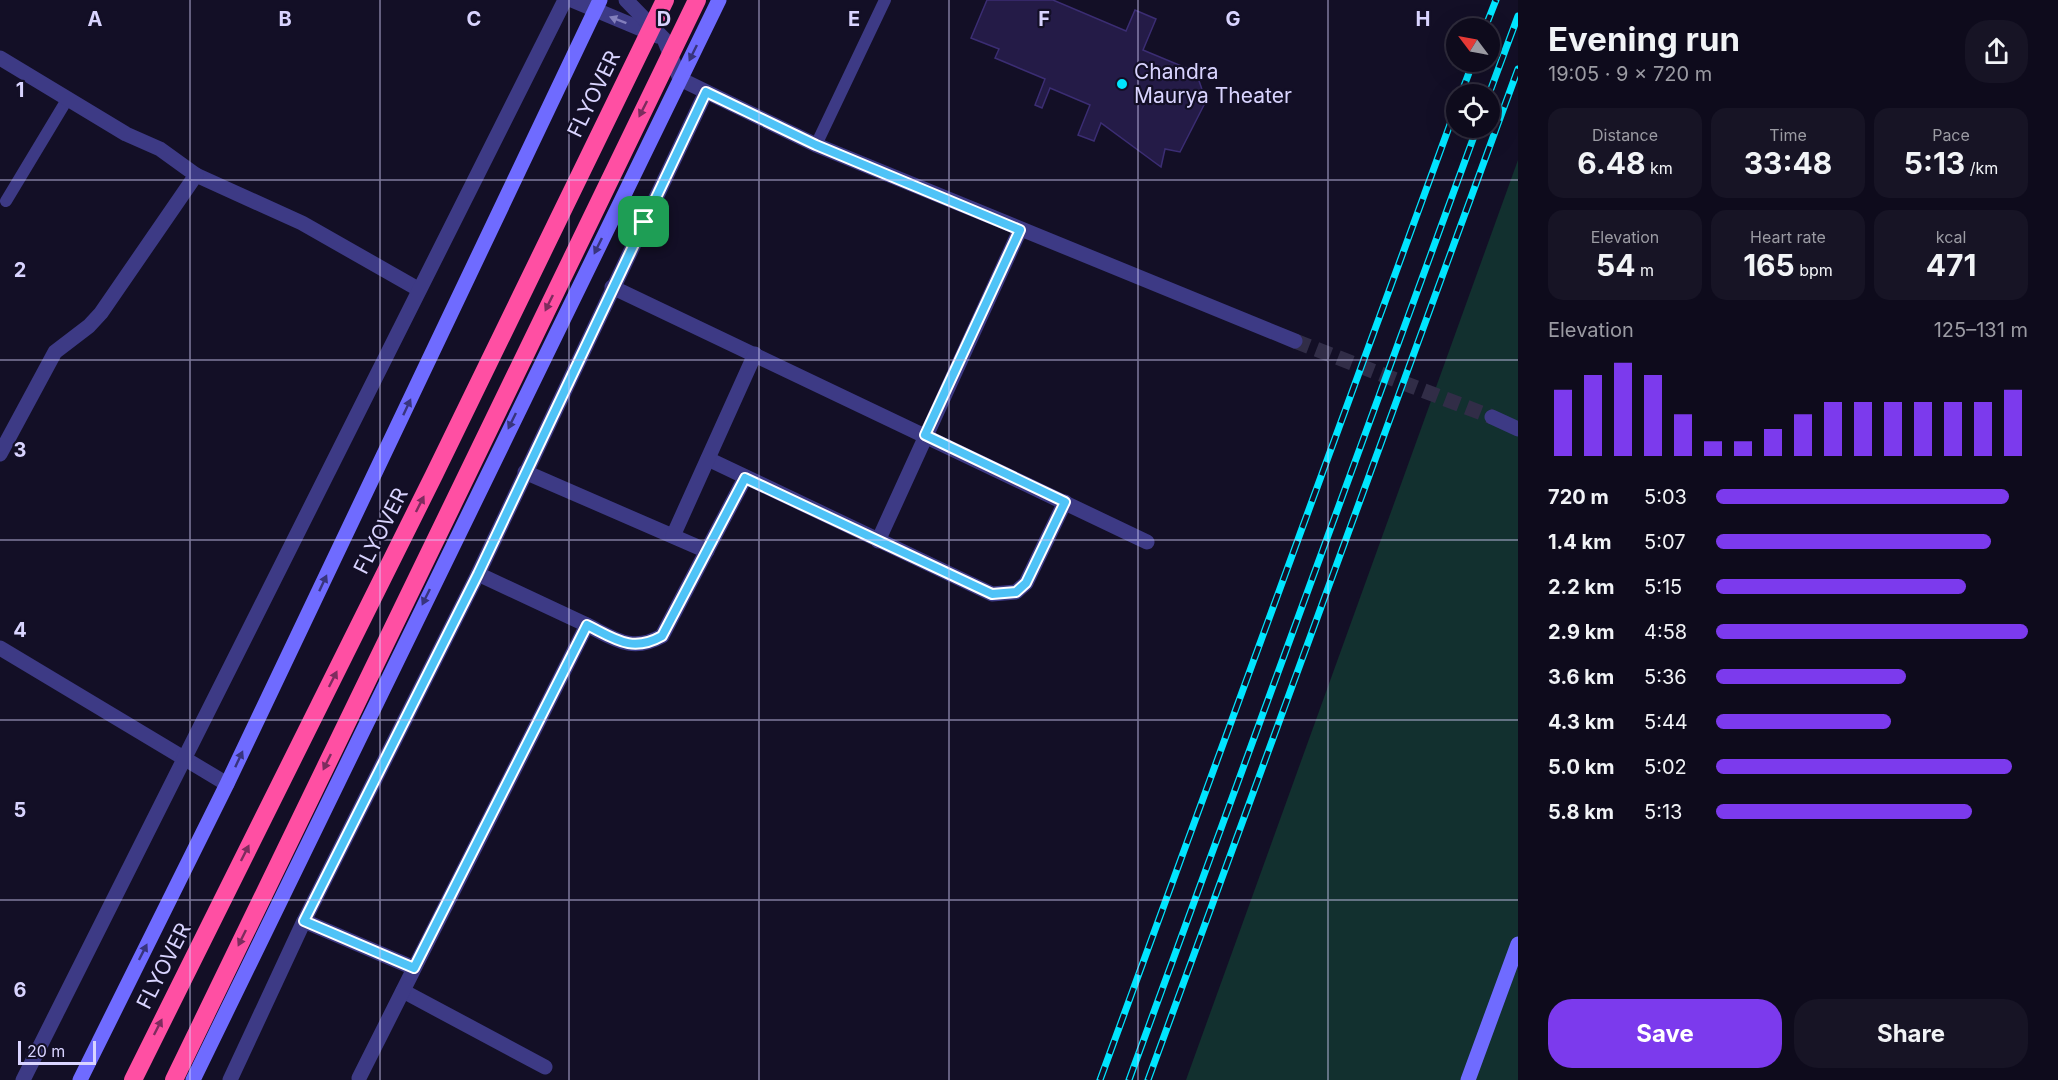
<!DOCTYPE html>
<meta charset="utf-8">
<style>
:root{--surface:#0e0b1c;--page:#171425;--text:#f1f3f6;--muted:#9b9ba3;--line:#2e2b3b;--accent:#7c3aed}
body{margin:0;font-family:Inter,sans-serif;background:var(--page);color:var(--text);height:100vh;display:flex;flex-direction:column;font-size:22px;white-space:nowrap}
*{box-sizing:border-box;margin:0}
p{font-size:20px;color:var(--muted)}
.icon{flex:none;width:33px;height:33px;fill:none;stroke:currentColor;stroke-width:2;stroke-linecap:round;stroke-linejoin:round}
.map{position:relative;flex:1;overflow:hidden}
.side{display:flex;flex-direction:column;background:var(--surface);width:540px}
.side>*{flex:none}
.needle{width:39px;rotate:302deg}
.buttons{position:absolute;left:1446px;top:18px;display:grid;gap:12px}
.buttons a{display:grid;place-items:center;width:54px;height:54px;border-radius:50%;background:var(--surface);box-shadow:0 6px 24px #0002,0 0 0 2px var(--line);font-size:30px}
.scale{position:absolute;left:18px;bottom:15px;width:78px;box-sizing:border-box;padding-left:6px;border:3px solid #d9d4ff;border-top:0;font-size:16px;line-height:21px;white-space:nowrap;color:#d9d4ff;-webkit-text-stroke:4px #130f26;paint-order:stroke}
.pin{position:absolute;display:grid;place-items:center;width:51px;height:51px;color:#fff;margin:-26px;border-radius:12px;box-shadow:0 3px 9px #0006}
.round{display:grid;place-items:center;flex:none;width:63px;height:63px;border-radius:24px;background:var(--page)}
.overview{display:flex;align-items:center;justify-content:space-between;height:102px;padding:0 30px}
h1{font-size:33px;font-weight:700;line-height:45px}
.stats{display:grid;grid-template-columns:repeat(3,1fr);gap:9px;height:102px;padding:6px 30px}
.stats div{display:grid;align-content:center;border-radius:15px;background:var(--page);text-align:center}
.stats b{font-size:30px;font-weight:700}
.stats small{font-size:16px;font-weight:400}
.stats p{font-size:16px}
.chart{height:168px;padding:12px 30px}
.chart p{display:flex;justify-content:space-between}
.chart svg{width:100%;height:108px;margin-top:6px;stroke:var(--accent);stroke-width:6}
.button{display:flex;gap:12px;margin-top:auto;padding:12px 30px}
.button a{flex:1;height:69px;border-radius:24px;background:var(--accent);color:#fff;font-size:24px;font-weight:700;line-height:69px;text-align:center}
.button a+a{background:var(--page);color:var(--text)}
ul{padding:0 30px;list-style:none;font-size:20px}
li{display:grid;grid-template-columns:96px 72px 1fr;align-items:center;height:45px}
li i{height:15px;border-radius:8px;background:var(--accent)}
main{display:flex;flex:1;min-height:0}
.map>svg:first-child{display:block}
.green{fill:#12302f}
.building{fill:#241b47;stroke:#3b2d73;stroke-width:1.5}
.lines{fill:none;stroke-linecap:round;stroke-linejoin:round}
.street-tunnel{stroke:#312d47;stroke-width:15;stroke-dasharray:15 8;stroke-linecap:butt}
.lane{stroke:#3d3a85;stroke-width:12}
.street{stroke:#3d3a85;stroke-width:15}
.secondary{stroke:#6f6bff;stroke-width:15}
.rail-casing{stroke:#00e5ff;stroke-width:7}
.rail{stroke:#130f26;stroke-width:4.5;stroke-dasharray:14;stroke-linecap:butt}
.highway-bridge{stroke:#ff4fa3;stroke-width:18}
.oneway{fill:#837fbc}
.oneway2{fill:#38347d}
.oneway3{fill:#7d2c5e}
.route-casing{stroke:#fff;stroke-width:12}
.route{stroke:#4fc3f7;stroke-width:8}
.grid{fill:none;stroke:#d9d4ff;stroke-width:1.5;stroke-opacity:0.55}
.poi-dot{fill:#00e5ff;stroke:#130f26;stroke-width:2}
.labels{text-anchor:middle;stroke-width:4.5;stroke-linejoin:round;paint-order:stroke}
.poi-label{font-size:21px;fill:#d9d4ff;stroke:#130f26;text-anchor:start}
.street-label{font-size:21px;fill:#d9d4ff;stroke:#130f26}
.grid-label{font-size:20px;text-anchor:middle;font-weight:bold;fill:#d9d4ff;stroke:#130f26;stroke-width:4.5;stroke-linejoin:round;paint-order:stroke}
</style>
<main>
<div class="map">
<svg width="1518" height="1080" viewBox="0 0 1518 1080">
<rect width="100%" height="100%" fill="#130f26"/>
<polygon class="green" points="1518,160 1518,1080 1186,1080"/>
<polygon class="building" points="987,0 1053,0 1126,31 1135,10 1156,19 1143,50 1196,72 1206,101 1180,152 1165,149 1161,167 1101,123 1094,141 1078,135 1090,105 1050,88 1042,108 1035,105 1045,79 995,58 999,49 971,38"/>
<g class="lines">
<polyline class="street-tunnel" points="1295,341 1492,417"/>
<g class="lane">
<polyline points="816,145 885,0"/>
<polyline points="6,201 68,98"/>
</g>
<g class="street">
<polyline points="572,0 658,36"/>
<polyline points="626,0 664,39 680,79 816,145 1295,341"/>
<polyline points="0,58 126,134 160,149 196,175 302,223 418,289"/>
<polyline points="612,287 1147,542"/>
<polyline points="1492,417 1518,429"/>
<polyline points="0,454 55,352 89,326 101,313 196,175"/>
<polyline points="708,459 992,594 1016,592 1026,583 1065,502"/>
<polyline points="525,472 707,551"/>
<polyline points="673,536 755,354"/>
<polyline points="878,541 1020,230"/>
<polyline points="478,574 587,625"/>
<polyline points="0,648 227,784"/>
<polyline points="304,921 414,968"/>
<polyline points="403,991 545,1067"/>
<path d="M359 1078 587 625C615 639 632 653 662 636L745 478"/>
<polyline points="23,1080 565,0"/>
<polyline points="230,1080 304,921 478,574 706,92"/>
</g>
<g class="secondary">
<polyline points="80,1080 227,784 600,0"/>
<polyline points="193,1080 719,0"/>
<polyline points="1468,1080 1518,944"/>
</g>
<g class="rail-casing">
<g id="rail">
<polyline points="1485,28 1496,0"/>
<polyline points="1461,94 1473,62"/>
<polyline points="1489,94 1518,16"/>
<polyline points="1100,1080 1456,108"/>
<polyline points="1129,1080 1477,128"/>
<polyline points="1148,1080 1518,69"/>
</g>
</g>
<use href="#rail" class="rail"/>
<g class="highway-bridge">
<polyline points="133,1080 434,475 665,0"/>
<polyline points="174,1080 697,0"/>
</g>
</g>
<defs><path id="oneway-solid" d="M-6-.8H1V-3.2L6.5 0L1 3.2V.8H-6Z" transform="scale(1.5)"/></defs>
<use class="oneway" href="#oneway-solid" transform="translate(618 20) rotate(-159)"/>
<g class="oneway2">
<use href="#oneway-solid" transform="translate(693 53) rotate(116)"/>
<use href="#oneway-solid" transform="translate(598 246) rotate(116)"/>
<use href="#oneway-solid" transform="translate(407 407) rotate(-65)"/>
<use href="#oneway-solid" transform="translate(512 421) rotate(116)"/>
<use href="#oneway-solid" transform="translate(323 583) rotate(-65)"/>
<use href="#oneway-solid" transform="translate(426 597) rotate(116)"/>
<use href="#oneway-solid" transform="translate(239 759) rotate(-65)"/>
<use href="#oneway-solid" transform="translate(143 952) rotate(-63)"/>
</g>
<g class="oneway3">
<use href="#oneway-solid" transform="translate(643 109) rotate(117)"/>
<use href="#oneway-solid" transform="translate(549 303) rotate(116)"/>
<use href="#oneway-solid" transform="translate(420 504) rotate(-63)"/>
<use href="#oneway-solid" transform="translate(333 679) rotate(-63)"/>
<use href="#oneway-solid" transform="translate(327 762) rotate(116)"/>
<use href="#oneway-solid" transform="translate(245 853) rotate(-63)"/>
<use href="#oneway-solid" transform="translate(242 938) rotate(116)"/>
<use href="#oneway-solid" transform="translate(158 1027) rotate(-63)"/>
</g>
<g class="lines">
<g class="route-casing">
<path id="route" d="M706 92 816 145 1020 230 925 435 1065 502 1026 583 1016 592 992 594 745 478 662 636C632 653 615 639 587 625L414 968 304 921 478 574Z"/>
</g>
<use href="#route" class="route"/>
</g>
<path class="grid" d="M190 0V1080M380 0V1080M569 0V1080M759 0V1080M949 0V1080M1138 0V1080M1328 0V1080M0 180H1518M0 360H1518M0 540H1518M0 720H1518M0 900H1518"/>
<circle class="poi-dot" cx="1122" cy="84" r="6"/>
<g class="labels">
<g class="poi-label">
<text x="1134" y="79">Chandra<tspan x="1134" dy="24">Maurya Theater</tspan></text>
</g>
<g class="street-label">
<text transform="translate(594 94) rotate(-64)" y="7">FLYOVER</text>
<text transform="translate(381 531) rotate(-63)" y="7">FLYOVER</text>
<text transform="translate(164 966) rotate(-63)" y="7">FLYOVER</text>
</g>
</g>
<g class="grid-label">
<text x="95" y="26">A</text>
<text x="285" y="26">B</text>
<text x="474" y="26">C</text>
<text x="664" y="26">D</text>
<text x="854" y="26">E</text>
<text x="1044" y="26">F</text>
<text x="1233" y="26">G</text>
<text x="1423" y="26">H</text>
<text x="20" y="97">1</text>
<text x="20" y="277">2</text>
<text x="20" y="457">3</text>
<text x="20" y="637">4</text>
<text x="20" y="817">5</text>
<text x="20" y="997">6</text>
</g>
</svg>
<div class="buttons">
<a><svg class="needle" viewBox="-14 -14 28 28"><path d="M0-13l5 13h-10z" fill="#e53935"/><path d="M0 13l5-13h-10z" fill="#9b9ba3"/></svg></a>
<a><svg class="icon" aria-label="locate" viewBox="0 0 24 24"><circle cx="12" cy="12" r="6"/><path d="M12 2v4M12 18v4M2 12h4M18 12h4"/></svg></a>
</div>
<div class="scale">20 m</div>
<div class="pin" style="left:644px;top:222px;background:#1e9e55"><svg class="icon" aria-label="arrive" viewBox="0 0 24 24"><path d="M6 21V4h12l-3 4 3 4H6"/></svg></div>
</div>
<section class="side">
<div class="overview"><div><h1>Evening run</h1><p>19:05 · 9 × 720 m</p></div><a class="round"><svg class="icon" aria-label="share" viewBox="0 0 24 24"><path d="M12 15V3M7 8l5-5 5 5M5 13v7h14v-7"/></svg></a></div>
<div class="stats">
<div><p>Distance</p><b>6.48<small> km</small></b></div>
<div><p>Time</p><b>33:48</b></div>
<div><p>Pace</p><b>5:13<small> /km</small></b></div>
</div>
<div class="stats">
<div><p>Elevation</p><b>54<small> m</small></b></div>
<div><p>Heart rate</p><b>165<small> bpm</small></b></div>
<div><p>kcal</p><b>471</b></div>
</div>
<div class="chart"><p><span>Elevation</span>125–131 m</p>
<svg viewBox="0 0 160 44" preserveAspectRatio="none"><path d="M5 44V17M15 44V11M25 44V6M35 44V11M45 44V27M55 44V38M65 44V38M75 44V33M85 44V27M95 44V22M105 44V22M115 44V22M125 44V22M135 44V22M145 44V22M155 44V17"/></svg>
</div>
<ul>
<li><b>720 m</b>5:03<i style="width:94%"></i></li>
<li><b>1.4 km</b>5:07<i style="width:88%"></i></li>
<li><b>2.2 km</b>5:15<i style="width:80%"></i></li>
<li><b>2.9 km</b>4:58<i style="width:100%"></i></li>
<li><b>3.6 km</b>5:36<i style="width:61%"></i></li>
<li><b>4.3 km</b>5:44<i style="width:56%"></i></li>
<li><b>5.0 km</b>5:02<i style="width:95%"></i></li>
<li><b>5.8 km</b>5:13<i style="width:82%"></i></li>
</ul>
<div class="button"><a>Save</a><a>Share</a></div>
</section>
</main>
